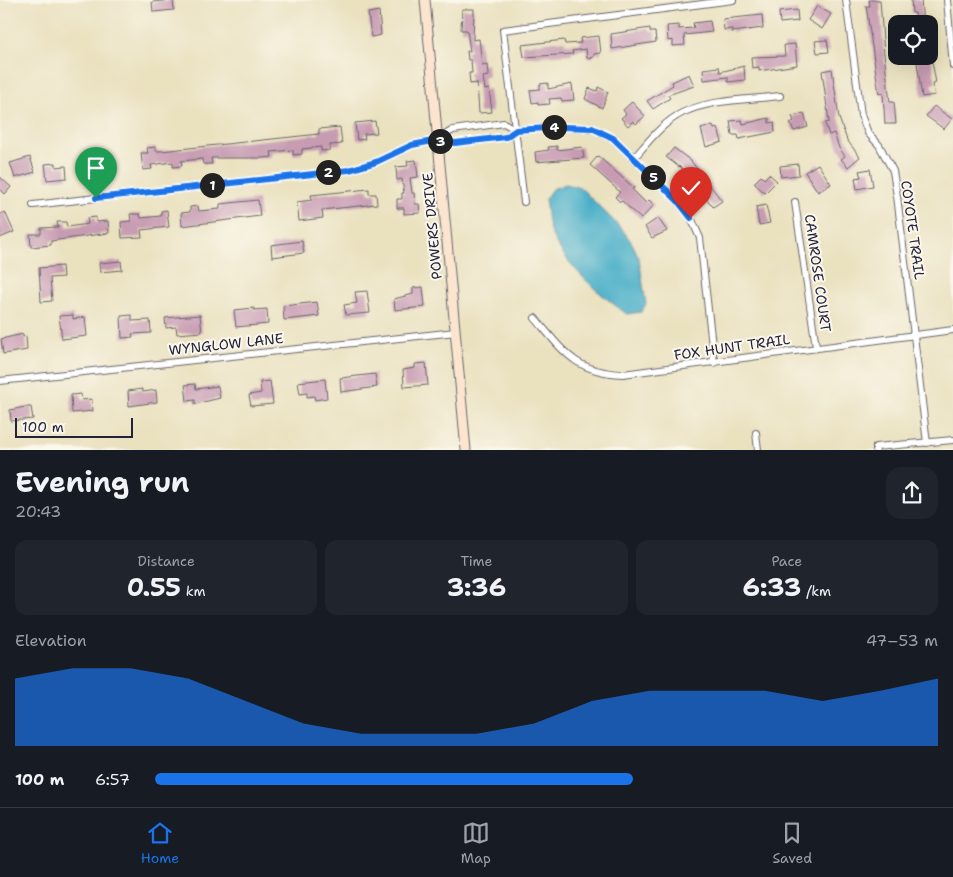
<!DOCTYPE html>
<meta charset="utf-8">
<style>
:root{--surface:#171b24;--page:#20242c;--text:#f1f3f6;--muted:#9ea1a6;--line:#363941;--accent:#1a73e8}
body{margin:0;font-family:"Shantell Sans",sans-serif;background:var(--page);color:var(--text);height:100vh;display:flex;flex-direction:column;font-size:19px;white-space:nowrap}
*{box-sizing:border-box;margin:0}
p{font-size:16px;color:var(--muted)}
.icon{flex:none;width:28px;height:28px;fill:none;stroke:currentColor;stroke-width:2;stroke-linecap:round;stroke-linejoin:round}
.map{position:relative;height:450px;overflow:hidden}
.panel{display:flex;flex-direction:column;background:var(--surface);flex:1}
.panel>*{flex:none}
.buttons{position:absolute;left:888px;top:15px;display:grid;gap:10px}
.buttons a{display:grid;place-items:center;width:50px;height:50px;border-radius:10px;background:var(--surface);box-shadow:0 5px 20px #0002;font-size:25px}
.scale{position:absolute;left:15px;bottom:12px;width:118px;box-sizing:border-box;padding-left:5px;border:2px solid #22223b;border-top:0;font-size:14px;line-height:18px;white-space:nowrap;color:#22223b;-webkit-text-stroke:4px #fbf7ec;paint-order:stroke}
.pin{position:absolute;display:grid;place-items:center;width:42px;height:42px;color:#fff;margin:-51px -21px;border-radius:50% 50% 50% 0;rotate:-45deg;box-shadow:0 0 5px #0007}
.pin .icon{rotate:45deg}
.km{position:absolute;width:25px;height:25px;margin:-12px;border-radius:50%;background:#222;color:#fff;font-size:14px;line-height:25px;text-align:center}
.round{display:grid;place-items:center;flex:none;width:52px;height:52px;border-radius:15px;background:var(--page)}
.overview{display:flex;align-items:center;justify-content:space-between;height:85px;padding:0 15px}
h1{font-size:28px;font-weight:700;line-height:38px}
.stats{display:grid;grid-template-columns:repeat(3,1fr);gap:8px;height:85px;padding:5px 15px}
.stats div{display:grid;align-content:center;border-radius:12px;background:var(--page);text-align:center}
.stats b{font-size:25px;font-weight:700}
.stats small{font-size:14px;font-weight:400}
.stats p{font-size:14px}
.chart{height:140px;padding:10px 15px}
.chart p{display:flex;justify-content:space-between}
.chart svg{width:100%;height:90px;margin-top:5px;fill:var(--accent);opacity:.7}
ul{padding:0 15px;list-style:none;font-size:16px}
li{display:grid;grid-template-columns:80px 60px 1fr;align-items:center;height:38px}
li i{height:12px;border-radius:6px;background:var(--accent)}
.menu{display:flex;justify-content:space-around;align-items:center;height:70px;border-top:1px solid var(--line);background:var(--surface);font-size:14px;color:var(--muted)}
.menu a{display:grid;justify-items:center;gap:2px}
.menu .current{color:var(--accent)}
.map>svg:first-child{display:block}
.water{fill:#49afc8;stroke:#366882}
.building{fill:#c79bb2}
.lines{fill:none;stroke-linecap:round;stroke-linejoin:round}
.street-casing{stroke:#686569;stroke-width:8}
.secondary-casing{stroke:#686569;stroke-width:11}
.street{stroke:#fff;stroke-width:6}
.secondary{stroke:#fbe5cf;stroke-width:9}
.route-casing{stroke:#fff;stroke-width:10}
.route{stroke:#1a73e8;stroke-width:6}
.labels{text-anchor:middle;stroke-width:4;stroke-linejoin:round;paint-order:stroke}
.street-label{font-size:14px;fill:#22223b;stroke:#fbf7ec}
</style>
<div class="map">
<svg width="953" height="450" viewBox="0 0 953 450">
<rect width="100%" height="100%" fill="#fbf7ec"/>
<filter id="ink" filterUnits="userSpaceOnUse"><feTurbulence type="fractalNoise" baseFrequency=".02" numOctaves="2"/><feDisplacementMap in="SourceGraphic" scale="10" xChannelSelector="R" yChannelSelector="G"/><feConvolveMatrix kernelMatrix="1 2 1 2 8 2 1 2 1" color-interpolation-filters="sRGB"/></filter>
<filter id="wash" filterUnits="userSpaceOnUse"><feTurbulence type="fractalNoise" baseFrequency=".0096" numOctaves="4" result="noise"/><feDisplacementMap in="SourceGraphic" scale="20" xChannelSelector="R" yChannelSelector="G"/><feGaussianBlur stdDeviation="1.12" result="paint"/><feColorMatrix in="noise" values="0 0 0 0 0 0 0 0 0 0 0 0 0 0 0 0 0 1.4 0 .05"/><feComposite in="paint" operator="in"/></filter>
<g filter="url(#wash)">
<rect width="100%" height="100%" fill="#eae1bf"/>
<path class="water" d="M566 184 581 188 622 229 632 243 639 258 646 304 641 312 627 314C599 294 566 266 551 233 547 224 547 210 545 199L552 189Z"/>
<g id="blocks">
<g class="building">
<polygon points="173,0 174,10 153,12 152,2"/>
<polygon points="869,0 880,0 884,54 890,102 894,102 896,124 885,124 883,93 879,94 868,19 866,6 870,6"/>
<polygon points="911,0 921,0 923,24 916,24 915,13 912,13"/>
<polygon points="817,6 831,14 822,29 808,20"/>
<polygon points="462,9 474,9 473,40 479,39 482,65 487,64 488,76 483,77 485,90 489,89 492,112 479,113 477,83 470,84 469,73 472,73 471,60 468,60 467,51 470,51 467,30 461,30"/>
<polygon points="797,10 798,21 780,23 779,12"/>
<polygon points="379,11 381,35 371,37 368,13"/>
<polygon points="762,15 763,28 732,32 732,29 724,30 723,19"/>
<polygon points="710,21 712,32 684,35 685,45 673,46 673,40 668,41 667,26 679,25 679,29 694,28 693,23"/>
<polygon points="650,28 650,32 655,32 656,42 612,49 611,34"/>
<polygon points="599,36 601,53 594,54 594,57 587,58 586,49 572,51 573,54 524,57 522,45 564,40 565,44 581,43 580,38"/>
<polygon points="827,40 829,52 817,53 815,41"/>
<polygon points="795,44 797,65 759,71 759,67 752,68 751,57 785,56 784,45"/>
<polygon points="916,56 931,56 936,83 932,84 935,95 922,97"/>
<polygon points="744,66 745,80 728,82 728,77 704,80 703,69 719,67 720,72"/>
<polygon points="832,69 839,118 847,140 860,157 848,167 841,159 845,156 839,148 834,133 829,135 825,123 829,122 822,71"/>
<polygon points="689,74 694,86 668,95 670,98 653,109 647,101 673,85 672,82"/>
<polygon points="548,83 548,89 572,84 574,100 562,101 561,98 549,99 550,104 538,105 538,102 532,103 530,90 540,89 540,84"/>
<polygon points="598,87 608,92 602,108 585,99 589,88 597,91"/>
<polygon points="632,102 645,116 636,124 633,121 628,126 621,118 626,114 623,110"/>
<polygon points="934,106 952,119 944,129 926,116"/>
<polygon points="804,113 808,127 794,131 790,123 794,121 792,116"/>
<polygon points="769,118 769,123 774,122 775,132 739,139 738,135 732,135 730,121 742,120 743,124"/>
<polygon points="375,121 377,133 364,134 365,139 357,140 355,123"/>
<polygon points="713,125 714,129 718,128 722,142 706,147 701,129"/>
<polygon points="340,127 342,144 330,145 330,150 321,151 321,147 302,149 302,154 293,155 293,150 271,152 272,157 263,158 211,158 212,164 203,164 202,159 181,161 182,166 173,167 173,162 151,165 152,169 143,170 141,153 148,153 147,148 156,147 156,151 161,151 282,138 319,134 319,129"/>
<polygon points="557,146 557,150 582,147 584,158 536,162 535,152 549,150 548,147"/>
<polygon points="674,148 691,161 722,201 713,207 707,199 704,200 680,166 679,167 666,157"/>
<polygon points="598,156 634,188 632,189 646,203 649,200 654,205 641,219 622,201 620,202 615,197 620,192 590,165"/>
<polygon points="30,157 35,172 15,178 10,163"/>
<polygon points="416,160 418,177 410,178 412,193 414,193 415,204 419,204 420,213 404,214 404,208 397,208 397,199 402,199 402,193 404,193 402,179 397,180 396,167 408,166 407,161"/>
<polygon points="56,163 56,167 66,166 67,178 47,180 45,164"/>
<polygon points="798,164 799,175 781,177 780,166"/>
<polygon points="818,164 831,184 818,192 805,172"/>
<polygon points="870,169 873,186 857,189 855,178 861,177 859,171"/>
<polygon points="769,174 777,181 765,193 754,183 761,176 764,179"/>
<polygon points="0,177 11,187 5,194 0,189"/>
<polygon points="369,189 369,194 376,194 377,204 322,210 323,218 299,221 297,202 312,200 311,195"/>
<polygon points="258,200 260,216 182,226 181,213 190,212 190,207 198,206 199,211 220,209 220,204"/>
<polygon points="766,205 770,223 759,225 756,207"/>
<polygon points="167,210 169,227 141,230 142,237 122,238 121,222 131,221 130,214 140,214 141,218 161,216 161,211"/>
<polygon points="5,212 14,232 0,238 0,214"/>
<polygon points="96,217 96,222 108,221 109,233 51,241 51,245 31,247 30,234 41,234 41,228 58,227 57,222 66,222 67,227 88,224 87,218"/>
<polygon points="658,218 667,231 652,238 645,227"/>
<polygon points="302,241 304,253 272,257 271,245"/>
<polygon points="121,261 122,270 100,272 99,263"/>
<polygon points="62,266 63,277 50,278 52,301 41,302 39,268"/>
<polygon points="423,287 425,307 395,310 394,299 413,294 413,288"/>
<polygon points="367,291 370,313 346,315 344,305 357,303 355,292"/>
<polygon points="317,302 319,316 284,320 283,306"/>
<polygon points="254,308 254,310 267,309 268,324 236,327 234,310"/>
<polygon points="73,315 73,319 85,317 87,336 62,339 59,316"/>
<polygon points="132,315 132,321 150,320 151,333 132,334 133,337 122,338 121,316"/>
<polygon points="200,315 202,332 177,334 176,327 166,328 165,318"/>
<polygon points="23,334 23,337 26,336 27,350 3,354 1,339"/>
<polygon points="426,363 428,385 404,387 403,370 415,368 415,364"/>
<polygon points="375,374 377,387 341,392 340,378"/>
<polygon points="325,379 327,398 315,400 314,396 307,397 307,393 300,394 298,382"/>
<polygon points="270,381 273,404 251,406 249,395 261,393 260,382"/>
<polygon points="195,384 196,389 218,386 220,398 195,404 195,400 187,401 185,385"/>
<polygon points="142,389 143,392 156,390 157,402 129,406 128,391"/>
<polygon points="81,394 82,400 92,399 93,411 72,413 71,395"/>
<polygon points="25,407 31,407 33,419 11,421 10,410"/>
</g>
</g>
</g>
<g filter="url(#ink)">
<use href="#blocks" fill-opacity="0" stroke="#686569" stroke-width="1"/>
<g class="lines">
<g class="street-casing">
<g id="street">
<polyline points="846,0 861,115 868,133 879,145 893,171 897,196 927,443"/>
<polyline points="947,0 953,66"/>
<polyline points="437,140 453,130 504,123 516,130 563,127 592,128 613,138 677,200 691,218 700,238 714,363"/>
<path d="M634 158C648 142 662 123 682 113 711 99 748 100 780 96"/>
<polyline points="524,202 503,30 733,0"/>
<polyline points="795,202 816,347"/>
<polyline points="33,205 349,170 376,162 412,145 437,140 455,143 506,137 516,130"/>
<path d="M535 318C564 352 575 372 623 374L953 330"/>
<polyline points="0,381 456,332"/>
<polyline points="756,433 758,450"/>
<polyline points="876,450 876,447 953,440"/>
</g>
</g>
<g class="secondary-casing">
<polyline id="secondary" points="425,0 466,450"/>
</g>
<use href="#street" class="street"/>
<use href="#secondary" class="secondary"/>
</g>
</g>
<g class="lines" filter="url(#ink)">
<g class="route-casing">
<polyline id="route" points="96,198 349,170 376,162 412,145 438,140 455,143 506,137 516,130 563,127 592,128 613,138 677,200 691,218"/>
</g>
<use href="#route" class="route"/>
</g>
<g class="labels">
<g class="street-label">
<text transform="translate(432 226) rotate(-95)" y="5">POWERS DRIVE</text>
<text transform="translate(913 230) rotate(82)" y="5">COYOTE TRAIL</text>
<text transform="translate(818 273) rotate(82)" y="5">CAMROSE COURT</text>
<text transform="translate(226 344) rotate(-6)" y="5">WYNGLOW LANE</text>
<text transform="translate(732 347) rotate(-8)" y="5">FOX HUNT TRAIL</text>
</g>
</g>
</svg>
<div class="buttons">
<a><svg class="icon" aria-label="locate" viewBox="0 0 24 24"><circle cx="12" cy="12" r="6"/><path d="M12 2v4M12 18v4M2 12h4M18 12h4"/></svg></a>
</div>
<div class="scale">100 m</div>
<div class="pin" style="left:96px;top:198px;background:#1e9e55"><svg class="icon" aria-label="arrive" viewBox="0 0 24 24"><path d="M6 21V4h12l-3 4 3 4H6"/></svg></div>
<div class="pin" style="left:691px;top:218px;background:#d93025"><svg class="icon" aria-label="check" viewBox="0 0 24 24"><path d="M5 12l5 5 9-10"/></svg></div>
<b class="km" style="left:212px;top:185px">1</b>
<b class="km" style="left:328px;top:172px">2</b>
<b class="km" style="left:440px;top:141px">3</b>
<b class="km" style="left:554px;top:127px">4</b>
<b class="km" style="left:653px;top:177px">5</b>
</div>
<section class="panel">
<div class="overview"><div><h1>Evening run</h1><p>20:43</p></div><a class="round"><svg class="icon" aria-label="share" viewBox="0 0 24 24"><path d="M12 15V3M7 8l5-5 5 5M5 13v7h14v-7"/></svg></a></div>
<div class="stats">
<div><p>Distance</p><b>0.55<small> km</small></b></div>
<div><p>Time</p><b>3:36</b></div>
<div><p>Pace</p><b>6:33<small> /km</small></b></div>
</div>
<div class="chart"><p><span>Elevation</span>47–53 m</p>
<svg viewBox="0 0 160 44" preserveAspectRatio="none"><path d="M0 44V11L10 6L20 6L30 11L40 22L50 33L60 38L70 38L80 38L90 33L100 22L110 17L120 17L130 17L140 22L150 17L160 11V44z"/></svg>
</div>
<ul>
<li><b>100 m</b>6:57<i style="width:61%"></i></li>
</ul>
</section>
<nav class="menu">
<a class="current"><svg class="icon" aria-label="home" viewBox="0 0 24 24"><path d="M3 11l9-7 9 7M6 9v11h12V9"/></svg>Home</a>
<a><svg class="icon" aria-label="map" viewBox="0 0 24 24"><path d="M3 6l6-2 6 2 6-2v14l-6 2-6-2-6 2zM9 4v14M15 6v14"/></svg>Map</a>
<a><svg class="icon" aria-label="saved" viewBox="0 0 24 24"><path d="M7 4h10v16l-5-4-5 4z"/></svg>Saved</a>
</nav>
